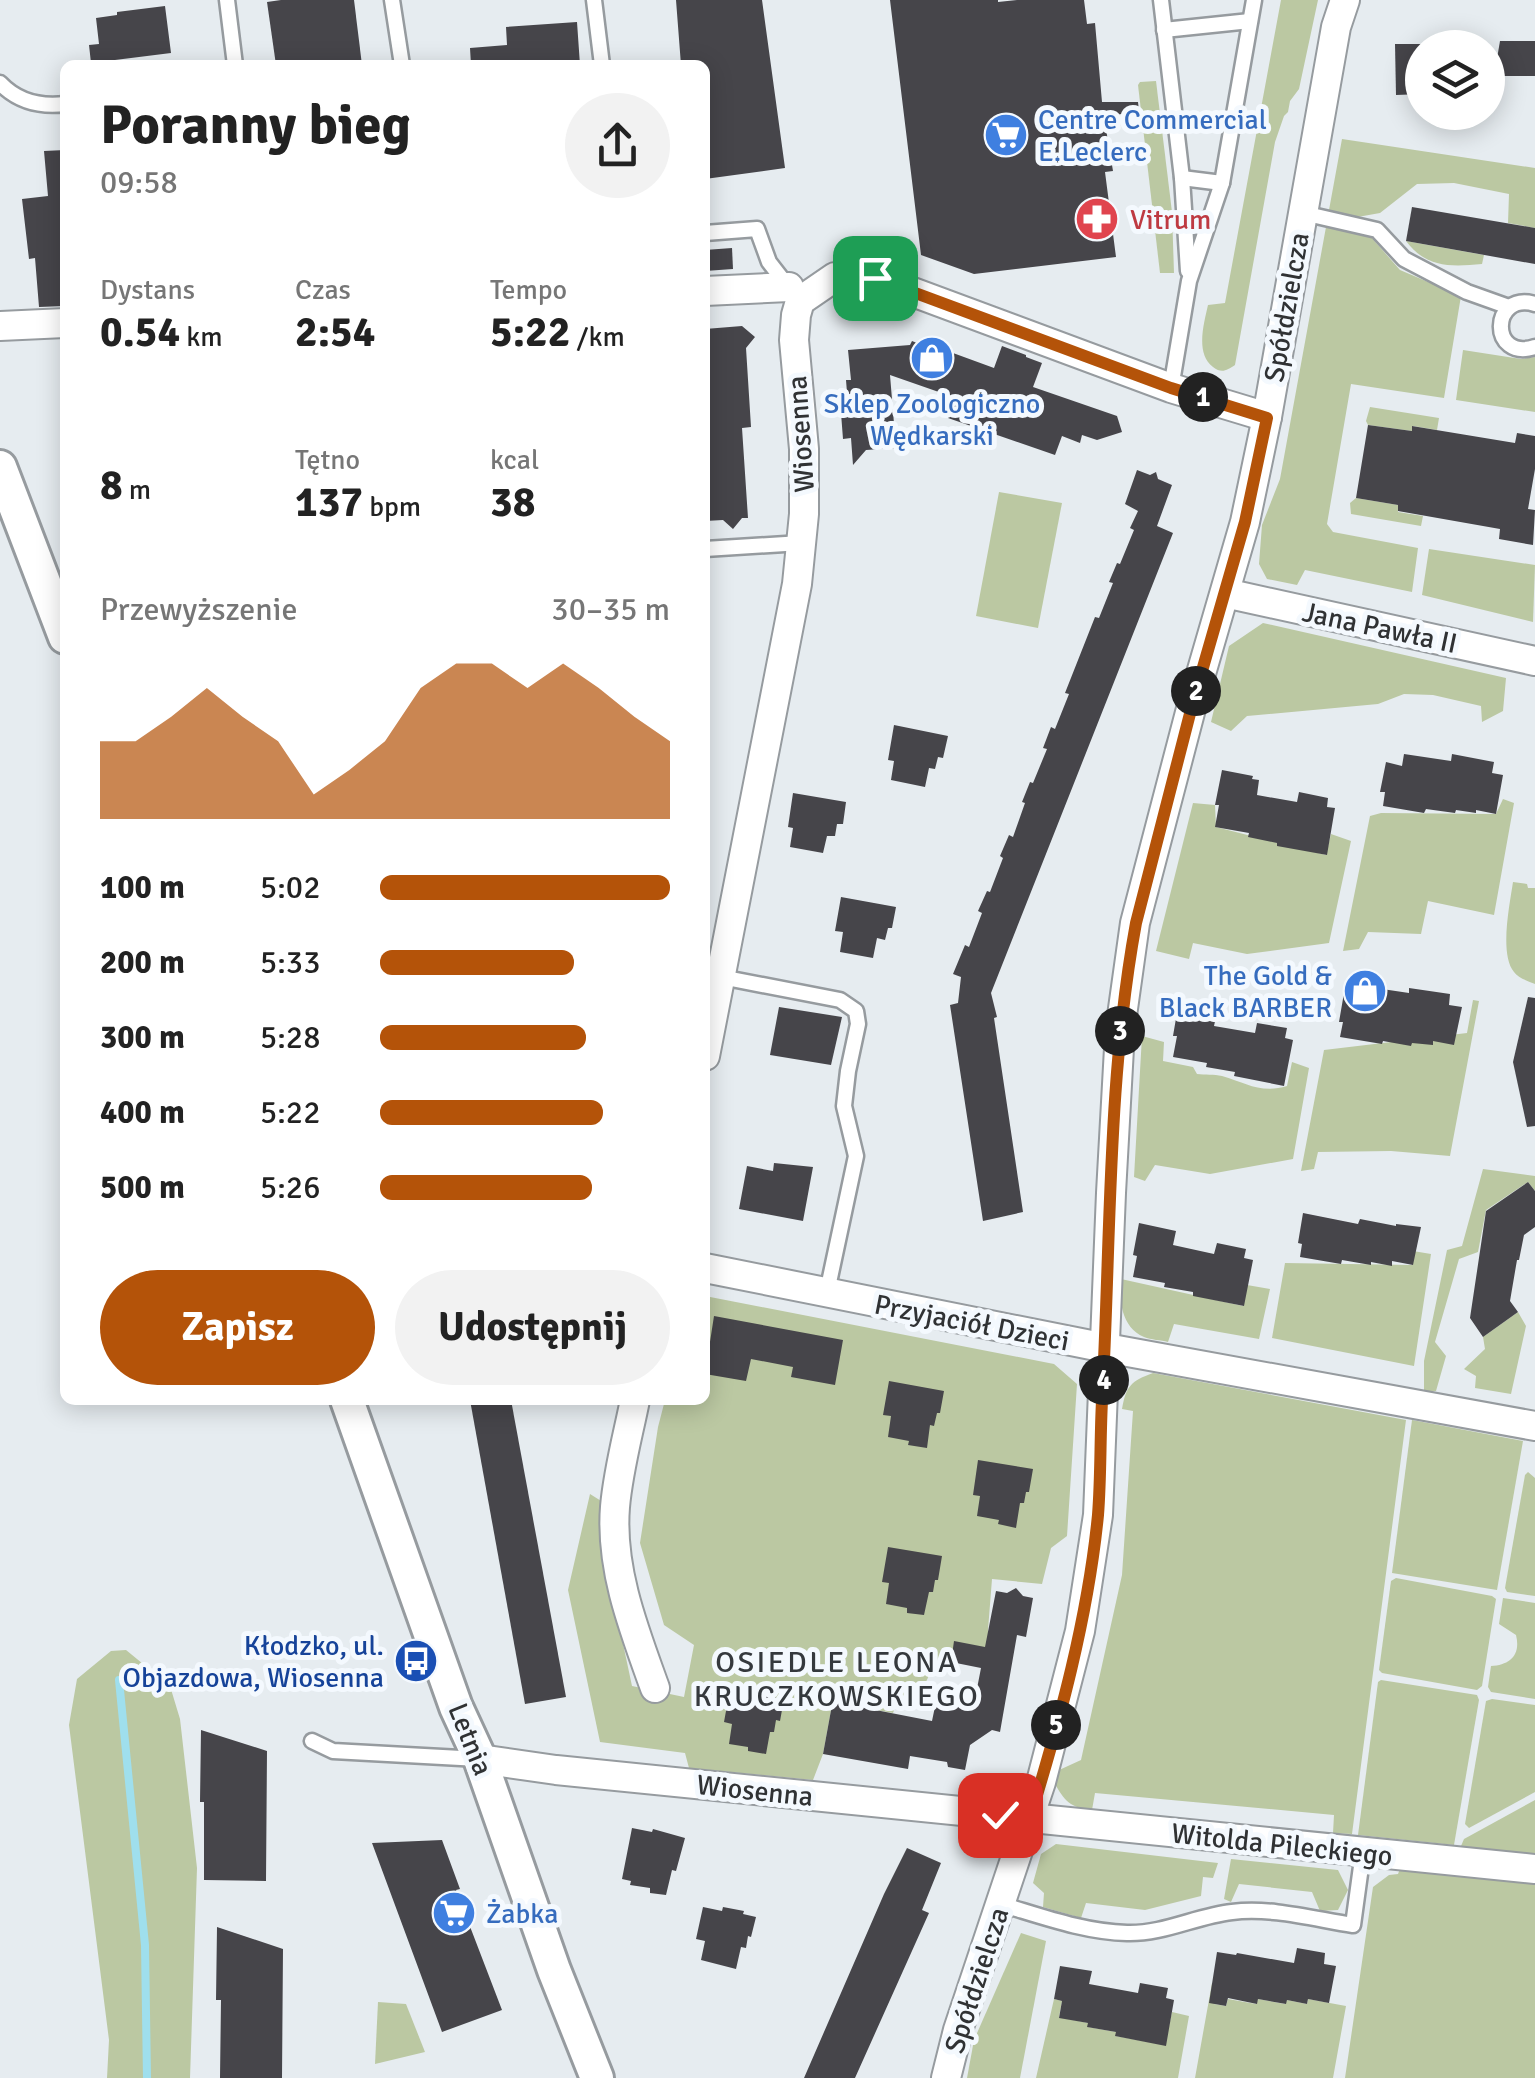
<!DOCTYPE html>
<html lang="pl">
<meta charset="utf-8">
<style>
:root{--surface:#fff;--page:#f2f2f2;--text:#222;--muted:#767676;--accent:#b45309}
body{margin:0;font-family:Signika,sans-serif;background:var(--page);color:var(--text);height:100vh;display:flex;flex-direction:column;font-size:38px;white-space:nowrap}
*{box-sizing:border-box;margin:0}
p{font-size:32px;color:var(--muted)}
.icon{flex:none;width:55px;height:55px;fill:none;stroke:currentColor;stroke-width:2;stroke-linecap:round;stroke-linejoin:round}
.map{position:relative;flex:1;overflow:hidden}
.panel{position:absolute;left:60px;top:60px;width:650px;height:1345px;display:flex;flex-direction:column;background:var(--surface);border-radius:15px;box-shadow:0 5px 25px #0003}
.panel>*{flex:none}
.fabs{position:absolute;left:1405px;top:30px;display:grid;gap:20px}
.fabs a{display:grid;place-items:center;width:100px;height:100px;border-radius:50%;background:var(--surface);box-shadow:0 5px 25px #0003;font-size:50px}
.pin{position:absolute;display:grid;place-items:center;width:85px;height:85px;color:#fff;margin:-42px;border-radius:20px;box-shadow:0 5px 15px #0006}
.km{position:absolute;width:50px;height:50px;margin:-25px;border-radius:50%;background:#222;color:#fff;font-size:28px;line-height:50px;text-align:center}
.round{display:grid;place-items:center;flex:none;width:105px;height:105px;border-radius:52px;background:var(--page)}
.head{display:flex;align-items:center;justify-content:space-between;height:170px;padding:0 40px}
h1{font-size:55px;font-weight:800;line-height:75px}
.figures{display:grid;grid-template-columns:repeat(3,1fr);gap:15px;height:170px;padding:10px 40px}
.figures div{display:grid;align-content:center}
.figures b{font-size:42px;font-weight:800}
.figures small{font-size:28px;font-weight:400}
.figures p{font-size:28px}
.chart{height:280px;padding:20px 40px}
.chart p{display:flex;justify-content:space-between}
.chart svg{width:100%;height:180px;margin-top:10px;fill:var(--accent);opacity:.7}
.action{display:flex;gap:20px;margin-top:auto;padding:20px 40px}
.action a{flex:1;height:115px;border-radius:60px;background:var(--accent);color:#fff;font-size:40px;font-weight:800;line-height:115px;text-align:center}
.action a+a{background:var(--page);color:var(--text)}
ul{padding:0 40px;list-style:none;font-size:32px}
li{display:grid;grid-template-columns:160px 120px 1fr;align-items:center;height:75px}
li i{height:25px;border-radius:12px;background:var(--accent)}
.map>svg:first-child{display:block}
.green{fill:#bbc8a2}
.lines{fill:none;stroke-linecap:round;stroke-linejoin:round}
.stream{stroke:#9fdfed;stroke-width:8}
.building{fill:#46454a}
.service-casing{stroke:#969b9f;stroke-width:19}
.minor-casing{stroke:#969b9f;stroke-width:32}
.tertiary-casing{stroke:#969b9f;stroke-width:38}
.service{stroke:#fff;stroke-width:14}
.minor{stroke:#fff;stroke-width:28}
.tertiary{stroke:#fff;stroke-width:32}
.route-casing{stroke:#fff;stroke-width:20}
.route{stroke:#b45309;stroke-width:12}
.labels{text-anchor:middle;stroke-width:10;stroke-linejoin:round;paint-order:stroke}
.shop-label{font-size:28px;fill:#366cbe;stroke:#f4f9fe;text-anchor:start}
.health-label{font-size:28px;fill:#be3a42;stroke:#f4f9fe;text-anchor:start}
.street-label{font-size:28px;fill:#303234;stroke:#f4f9fe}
.transit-label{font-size:28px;fill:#164399;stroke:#f4f9fe;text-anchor:end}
.neighbourhood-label{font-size:30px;letter-spacing:2.5px;fill:#35393d;stroke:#f4f9fe}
</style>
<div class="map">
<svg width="1535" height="2078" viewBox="0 0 1535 2078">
<rect width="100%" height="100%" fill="#e6ecf0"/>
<g class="green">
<path d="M1281 0H1318L1299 89 1290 101 1288 112 1284 116 1275 142 1235 365C1227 370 1222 374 1213 367 1195 354 1204 323 1208 305L1225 303Z"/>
<polygon points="1156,81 1172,212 1174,273 1160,273 1138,85 1140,82"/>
<polygon points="1342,139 1535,168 1535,228 1508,223 1509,194 1454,183 1417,184 1380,213 1352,218 1329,210"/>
<polygon points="1326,227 1371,237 1400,270 1461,296 1444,398 1351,384 1327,524 1333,532 1418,548 1412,592 1305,570 1297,585 1267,579 1259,564 1262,525 1280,479"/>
<path d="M1406 241 1484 255 1482 264C1451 267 1426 268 1406 241Z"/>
<polygon points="1463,350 1521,359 1535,357 1535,412 1456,400"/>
<polygon points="1370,407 1439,418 1437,430 1413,426 1412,431 1368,425 1366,421"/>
<polygon points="999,492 1062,503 1038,628 976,616"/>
<polygon points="1356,498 1398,505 1398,512 1423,516 1421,526 1351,514 1350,503"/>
<polygon points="1429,549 1535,565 1533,622 1422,595"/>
<polygon points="1263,623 1506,678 1503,711 1482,722 1481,706 1433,695 1404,694 1378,704 1247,716 1231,731 1211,722 1229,646"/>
<polygon points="1503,799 1514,803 1494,915 1428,901 1421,934 1368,932 1359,949 1343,951 1370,816 1381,813 1496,814"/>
<polygon points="1193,803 1215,805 1216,827 1326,855 1331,834 1351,841 1329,943 1247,954 1193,943 1189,959 1156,951"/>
<path d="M1513 882 1527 884 1528 888H1535V984C1528 981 1518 978 1514 972 1499 954 1510 903 1513 882Z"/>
<polygon points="1473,1000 1479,1001 1450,1156 1391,1151 1318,1152 1314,1169 1301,1171 1324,1050 1467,1033"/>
<path d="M1142 1036 1164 1042 1163 1061 1193 1067 1197 1074C1205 1075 1214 1074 1222 1076 1246 1083 1261 1094 1287 1086L1292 1062 1309 1068 1293 1159 1210 1174 1155 1165 1145 1181 1134 1177Z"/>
<polygon points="1483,1169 1535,1176 1535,1191 1528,1182 1486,1210 1478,1252 1459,1259 1435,1342 1446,1356 1436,1391 1424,1392 1424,1361 1447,1250 1462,1246"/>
<polygon points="1413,1251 1431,1254 1414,1366 1272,1338 1285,1263 1412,1265"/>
<path d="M1121 1279 1243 1306 1247 1285 1270 1289 1259 1339 1174 1324 1168 1342C1161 1340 1151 1340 1144 1337 1121 1327 1119 1300 1121 1279Z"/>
<polygon points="705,1296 1054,1364 1077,1384 1067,1536 1051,1548 1042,1584 992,1579 988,1630 992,1649 955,1642 951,1662 932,1669 918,1699 897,1702 893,1713 855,1706 858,1687 836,1683 823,1754 813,1780 689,1768 685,1753 600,1742 568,1590 590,1494 606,1504 605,1559 632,1686 684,1697 694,1645 664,1625 640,1543 658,1427 665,1400 705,1400"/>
<polygon points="1518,1312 1526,1326 1511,1394 1475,1388 1476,1376 1464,1369 1485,1349 1483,1337"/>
<path d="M1153 1373 1406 1420 1352 1834 1333 1833 1334 1815 1095 1793 1092 1810C1071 1808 1064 1801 1054 1782L1057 1771 1081 1760 1122 1575 1133 1411 1122 1409C1126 1386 1131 1381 1153 1373Z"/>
<polygon points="1412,1420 1523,1441 1497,1590 1392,1573"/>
<polygon points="1528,1472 1535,1478 1535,1596 1507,1592 1505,1588 1525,1475"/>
<polygon points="1396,1578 1492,1596 1496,1599 1482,1686 1477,1690 1382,1673 1379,1670 1391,1581"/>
<path d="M1503 1598 1535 1603V1699L1491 1692 1488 1687 1491 1666C1510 1665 1521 1655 1516 1635L1499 1624Z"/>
<polygon points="126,1650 170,1686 180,1719 197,1868 190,2078 107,2078 109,2040 69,1725 77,1679 111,1651"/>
<polygon points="1381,1680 1477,1695 1479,1700 1454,1845 1358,1835 1378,1682"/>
<polygon points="1492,1699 1535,1705 1535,1792 1469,1828 1465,1824 1486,1701"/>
<polygon points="1535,1800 1535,1854 1461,1846 1464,1839"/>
<polygon points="1056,1844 1218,1863 1213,1878 1203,1877 1201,1896 1145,1910 1086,1903 1081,1918 1043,1907 1044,1893 1033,1883 1041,1854"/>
<polygon points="1231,1859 1338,1870 1348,1890 1338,1910 1320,1911 1312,1892 1239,1884 1231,1902 1224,1899"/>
<polygon points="1401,1866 1535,1879 1535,2078 1345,2078 1373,1887 1389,1875 1398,1874"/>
<polygon points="1021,1933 1046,1941 1020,2078 967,2078 974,2040"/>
<polygon points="1212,1983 1214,2004 1226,2006 1228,1999 1256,2004 1258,1999 1285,2004 1287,2000 1307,2004 1308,1999 1346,2006 1333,2078 1195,2078"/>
<polygon points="1054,1999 1062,2001 1059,2017 1088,2023 1088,2027 1116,2032 1116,2036 1165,2045 1172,2012 1189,2016 1178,2078 1036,2078"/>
<polygon points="378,2002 406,2004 425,2052 375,2064"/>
</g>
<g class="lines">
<polyline class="stream" points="119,1680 145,1945 147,2078"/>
</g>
<g class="building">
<polygon points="281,0 354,0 362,65 276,65 267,2"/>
<polygon points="676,0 762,0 785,168 705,179 705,65 681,65"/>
<polygon points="890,0 998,0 998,2 1017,0 1084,0 1087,24 1095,23 1102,102 1138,102 1139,111 1104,117 1113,171 1105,172 1116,257 974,274 921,255"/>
<polygon points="165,6 171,53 91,63 89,45 99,44 96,18 117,15 117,12"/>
<polygon points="577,22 580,65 471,65 470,48 507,45 506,27"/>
<polygon points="1500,41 1535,41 1535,76 1494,76"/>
<polygon points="1395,44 1422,44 1422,94 1396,95"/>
<polygon points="65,150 65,306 39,307 35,258 29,259 22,199 48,196 44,151"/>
<polygon points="1412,207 1535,228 1535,264 1406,241"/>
<polygon points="732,248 733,269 705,271 705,250"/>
<polygon points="742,326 755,337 746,348 751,427 742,428 748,518 742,518 733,529 723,520 705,521 705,429 709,429 705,378 705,329"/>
<polygon points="912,341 934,350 951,359 953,353 994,368 1002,346 1026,355 1026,357 1042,363 1033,387 1117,416 1122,432 1097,440 1082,435 1080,443 1062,436 1055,455 948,418 956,398 890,375 896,448 866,450 853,465 851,438 843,439 841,413 848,405 846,380 851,380 848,350 910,345"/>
<polygon points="1368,425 1412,431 1412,426 1515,443 1517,433 1535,436 1535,469 1528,509 1535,510 1533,545 1499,539 1500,529 1398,511 1398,505 1356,498"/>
<polygon points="1137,470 1150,475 1156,472 1158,479 1172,485 1157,526 1173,533 991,993 997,1017 994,1018 1023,1212 983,1221 950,1005 958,1003 961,977 953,974 965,945 969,947 982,913 978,911 987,891 990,892 1003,858 1000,856 1009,835 1013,837 1025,803 1022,802 1030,782 1033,783 1047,749 1043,748 1051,727 1055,729 1069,694 1065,693 1095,617 1099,618 1113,583 1109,582 1117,563 1120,564 1134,530 1130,528 1138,511 1125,504"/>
<polygon points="894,725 948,736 943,758 938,757 935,769 929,768 925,787 891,780 894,761 888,760"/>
<polygon points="1404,754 1451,761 1452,754 1494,762 1492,773 1503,775 1496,814 1476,810 1476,813 1456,810 1455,813 1426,809 1424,813 1383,806 1385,792 1380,792 1386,762 1402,766"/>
<polygon points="1222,770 1253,776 1252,779 1259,780 1257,795 1297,802 1299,792 1328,798 1327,807 1335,808 1327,855 1277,846 1277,843 1248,837 1249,833 1215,827 1219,805 1215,805"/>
<polygon points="793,793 846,802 843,824 837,824 835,836 827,836 823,853 790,847 793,828 788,827"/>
<polygon points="841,897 896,907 892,928 888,928 885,940 877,938 873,958 840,952 843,932 835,931"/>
<polygon points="1362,986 1409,993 1409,988 1450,994 1449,1005 1462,1007 1454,1045 1433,1041 1433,1045 1412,1043 1411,1046 1383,1041 1382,1044 1340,1037 1343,1022 1339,1022 1344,993 1360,996"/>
<polygon points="1528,997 1535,998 1535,1126 1527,1127 1513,1062"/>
<polygon points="1179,1001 1201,1005 1200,1008 1217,1012 1214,1026 1255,1033 1257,1023 1287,1028 1285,1038 1293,1040 1284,1086 1234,1076 1235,1072 1206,1067 1207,1063 1173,1057 1177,1036 1173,1036"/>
<polygon points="779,1007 842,1017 831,1065 770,1055"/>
<polygon points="774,1163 813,1167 803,1221 739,1209 747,1166 773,1171"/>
<polygon points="1528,1182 1535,1191 1535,1227 1524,1235 1519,1260 1517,1260 1510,1301 1518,1312 1483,1337 1470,1318 1486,1211"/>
<polygon points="1303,1213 1358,1224 1360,1219 1396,1226 1396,1224 1421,1227 1413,1265 1392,1261 1392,1266 1371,1262 1371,1265 1342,1260 1341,1264 1300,1257 1302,1244 1298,1243"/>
<polygon points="1139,1223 1176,1231 1173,1245 1214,1254 1217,1243 1246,1249 1244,1258 1253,1260 1244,1306 1193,1296 1193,1292 1164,1287 1165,1283 1133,1277 1137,1256 1133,1255"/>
<polygon points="714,1316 843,1340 835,1385 791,1377 793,1367 751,1359 746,1381 705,1374"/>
<polygon points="889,1381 944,1391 940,1413 937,1413 934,1426 930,1425 927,1448 908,1445 909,1441 888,1437 891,1416 883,1415"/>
<polygon points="470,1400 511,1400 566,1697 525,1704"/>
<polygon points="978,1460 1033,1469 1029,1492 1026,1492 1024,1503 1020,1503 1016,1528 998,1524 999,1520 977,1516 980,1496 973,1495"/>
<polygon points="888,1547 942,1556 938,1580 935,1580 933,1592 929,1592 924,1615 907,1613 907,1608 886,1604 889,1583 882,1582"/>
<polygon points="1016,1588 1023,1596 1033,1598 1026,1637 1017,1635 1000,1732 992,1730 970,1745 965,1770 948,1767 947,1762 910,1756 908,1769 823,1754 836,1683 859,1687 855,1706 932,1721 937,1697 974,1704 981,1668 951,1662 954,1641 985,1647 996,1591 1007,1593"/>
<polygon points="730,1689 772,1693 772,1697 784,1699 780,1721 776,1720 774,1732 770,1732 766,1754 748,1751 748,1747 729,1744 732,1724 724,1722"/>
<polygon points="201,1730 267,1751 266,1881 204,1880 204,1802 200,1802"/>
<polygon points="632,1828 652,1832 653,1829 685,1838 676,1871 672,1870 666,1895 650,1893 650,1888 630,1885 631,1881 622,1879"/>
<polygon points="442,1840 460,1889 456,1890 502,2010 442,2032 372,1843"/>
<polygon points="907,1848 941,1863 922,1910 929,1913 855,2078 804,2078 884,1894"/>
<polygon points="703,1907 722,1911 723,1907 744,1911 743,1914 756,1917 751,1937 748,1936 746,1948 741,1947 736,1969 701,1960 705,1941 696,1939"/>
<polygon points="217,1927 283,1949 282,2078 220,2078 221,2000 216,2000"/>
<polygon points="1297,1948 1325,1953 1324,1964 1336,1966 1329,2003 1308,1999 1307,2004 1287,2000 1286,2004 1258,1999 1257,2004 1228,1998 1226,2006 1209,2003 1217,1952 1236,1955 1237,1953 1294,1963"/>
<polygon points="1060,1966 1092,1971 1089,1984 1138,1993 1140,1983 1168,1988 1166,1998 1174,2000 1166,2046 1115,2036 1116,2032 1087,2027 1088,2023 1059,2018 1062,2001 1054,1999"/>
</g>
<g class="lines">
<g class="service-casing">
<g id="service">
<polyline points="227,0 235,65"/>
<polyline points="392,0 402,65"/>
<polyline points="594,0 602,65"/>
<polyline points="1161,0 1182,178 1188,271"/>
<polyline points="1164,30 1250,21"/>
<path d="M0 83C18 102 40 107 65 104"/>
<polyline points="1182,178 1222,183"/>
<polyline points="1303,213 1377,230 1404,259 1467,292 1509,307"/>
<polyline points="705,233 757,229 769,262 790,289"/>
<path d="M1535 304C1490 291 1489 362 1535 347"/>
<polyline points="1171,388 1189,281 1222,183 1254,0"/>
<polyline points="705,549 801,543"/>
<polyline points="721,977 840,1000 856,1011 858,1024 848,1071 844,1106 856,1156 827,1292"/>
<polyline points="312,1741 333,1751 479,1759"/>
<path d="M1000 1904C1041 1916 1084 1932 1127 1933 1164 1934 1196 1916 1232 1912 1271 1907 1314 1919 1353 1925L1363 1852"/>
</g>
</g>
<g class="minor-casing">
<g id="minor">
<polyline points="705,291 789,287"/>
<polyline points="0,326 65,323"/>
<polyline points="1225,593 1535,661"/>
<polyline points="705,1056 797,584 804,514 804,449 794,340 796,315 800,301 835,277 875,278 1171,388 1267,417"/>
<polyline points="705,1268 1106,1348 1535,1426"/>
<path d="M635 1400C628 1435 618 1471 615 1507 610 1569 634 1630 655 1688"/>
<polyline points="480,1759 556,1770 1535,1869"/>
<polyline points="946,2078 958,2030 1041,1782 1080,1631 1098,1515 1111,1193 1120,1030 1135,923 1193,701 1245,522 1267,417 1336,27 1345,0"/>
</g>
</g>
<g class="tertiary-casing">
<g id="tertiary">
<polyline points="0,467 65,637"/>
<polyline points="347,1400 456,1707 480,1759 554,1970 597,2078"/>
</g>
</g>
<use href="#service" class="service"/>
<use href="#minor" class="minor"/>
<use href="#tertiary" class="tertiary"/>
</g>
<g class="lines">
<g class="route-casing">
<path id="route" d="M875 278 1171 388 1267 418 1245 522 1193 702 1136 923C1107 1080 1111 1242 1102 1401 1100 1438 1101 1477 1098 1515 1088 1617 1060 1720 1030 1818L1000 1815"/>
</g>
<use href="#route" class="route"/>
</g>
<defs>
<g id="supermarket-disc" transform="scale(2.25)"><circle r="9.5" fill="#3f7fe0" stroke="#f4f9fe"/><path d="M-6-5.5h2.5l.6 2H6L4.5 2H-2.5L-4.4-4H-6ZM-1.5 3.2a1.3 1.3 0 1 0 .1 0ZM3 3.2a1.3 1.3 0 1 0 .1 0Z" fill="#fff"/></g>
<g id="pharmacy-disc" transform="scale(2.25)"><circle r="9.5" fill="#e0444e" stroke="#f4f9fe"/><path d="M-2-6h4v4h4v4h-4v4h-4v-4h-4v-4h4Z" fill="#fff"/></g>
<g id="shop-disc" transform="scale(2.25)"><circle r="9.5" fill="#3f7fe0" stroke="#f4f9fe"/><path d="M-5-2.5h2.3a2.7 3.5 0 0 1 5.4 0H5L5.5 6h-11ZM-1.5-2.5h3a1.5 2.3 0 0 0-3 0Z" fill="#fff"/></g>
<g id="bus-disc" transform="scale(2.25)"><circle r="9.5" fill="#1a4fb4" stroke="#f4f9fe"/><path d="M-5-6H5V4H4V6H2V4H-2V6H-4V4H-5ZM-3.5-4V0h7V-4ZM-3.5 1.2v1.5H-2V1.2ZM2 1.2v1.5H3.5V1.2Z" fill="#fff"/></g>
</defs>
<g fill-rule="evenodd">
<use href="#supermarket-disc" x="1006" y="135"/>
<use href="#pharmacy-disc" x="1097" y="219"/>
<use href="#shop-disc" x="932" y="358"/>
<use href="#shop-disc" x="1365" y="991"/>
<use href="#bus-disc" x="416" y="1661"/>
<use href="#supermarket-disc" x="454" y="1913"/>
</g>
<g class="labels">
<g class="shop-label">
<text x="1038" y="129">Centre Commercial<tspan x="1038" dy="32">E.Leclerc</tspan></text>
<text x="932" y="413" text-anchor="middle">Sklep Zoologiczno<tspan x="932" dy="32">Wędkarski</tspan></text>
<text x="1332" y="985" text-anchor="end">The Gold &amp;<tspan x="1332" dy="32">Black BARBER</tspan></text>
<text x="486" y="1923">Żabka</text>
</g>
<g class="health-label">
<text x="1130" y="229">Vitrum</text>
</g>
<g class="street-label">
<text transform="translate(1286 307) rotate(-80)" y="10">Spółdzielcza</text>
<text transform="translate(800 434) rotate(-94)" y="10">Wiosenna</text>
<text transform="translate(1380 627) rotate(12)" y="10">Jana Pawła II</text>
<text transform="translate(972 1322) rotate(11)" y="10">Przyjaciół Dzieci</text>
<text transform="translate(471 1739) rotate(68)" y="10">Letnia</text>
<text transform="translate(755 1790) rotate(6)" y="10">Wiosenna</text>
<text transform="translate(1282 1844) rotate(6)" y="10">Witolda Pileckiego</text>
<text transform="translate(976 1980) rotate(-72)" y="10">Spółdzielcza</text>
</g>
<g class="transit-label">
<text x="384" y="1655">Kłodzko, ul.<tspan x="384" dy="32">Objazdowa, Wiosenna</tspan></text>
</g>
<g class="neighbourhood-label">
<text x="837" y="1672">OSIEDLE LEONA<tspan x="837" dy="34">KRUCZKOWSKIEGO</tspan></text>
</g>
</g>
</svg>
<div class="fabs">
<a><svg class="icon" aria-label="layers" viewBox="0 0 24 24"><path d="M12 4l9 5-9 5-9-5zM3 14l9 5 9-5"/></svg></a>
</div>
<div class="pin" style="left:875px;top:278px;background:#1e9e55"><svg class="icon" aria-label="arrive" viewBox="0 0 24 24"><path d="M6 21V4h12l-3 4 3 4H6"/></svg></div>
<div class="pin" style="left:1000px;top:1815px;background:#d93025"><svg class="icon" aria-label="check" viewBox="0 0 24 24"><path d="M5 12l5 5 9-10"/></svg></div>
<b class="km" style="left:1203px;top:397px">1</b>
<b class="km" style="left:1196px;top:691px">2</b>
<b class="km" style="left:1120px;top:1031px">3</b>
<b class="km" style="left:1104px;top:1380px">4</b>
<b class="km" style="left:1056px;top:1725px">5</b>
<section class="panel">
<div class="head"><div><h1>Poranny bieg</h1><p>09:58</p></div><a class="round"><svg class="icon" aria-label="share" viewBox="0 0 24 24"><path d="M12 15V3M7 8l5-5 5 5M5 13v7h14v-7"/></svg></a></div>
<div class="figures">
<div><p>Dystans</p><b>0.54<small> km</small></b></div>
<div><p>Czas</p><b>2:54</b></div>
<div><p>Tempo</p><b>5:22<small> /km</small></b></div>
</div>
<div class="figures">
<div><b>8<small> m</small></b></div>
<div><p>Tętno</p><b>137<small> bpm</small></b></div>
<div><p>kcal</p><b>38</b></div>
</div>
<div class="chart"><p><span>Przewyższenie</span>30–35 m</p>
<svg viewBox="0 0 160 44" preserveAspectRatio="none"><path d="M0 44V25L10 25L20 19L30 12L40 19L50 25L60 38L70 32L80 25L90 12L100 6L110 6L120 12L130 6L140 12L150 19L160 25V44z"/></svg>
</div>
<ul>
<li><b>100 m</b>5:02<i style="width:100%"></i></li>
<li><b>200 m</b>5:33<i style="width:67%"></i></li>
<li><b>300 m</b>5:28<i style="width:71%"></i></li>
<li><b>400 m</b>5:22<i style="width:77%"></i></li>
<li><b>500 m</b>5:26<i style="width:73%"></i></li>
</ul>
<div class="action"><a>Zapisz</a><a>Udostępnij</a></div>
</section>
</div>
